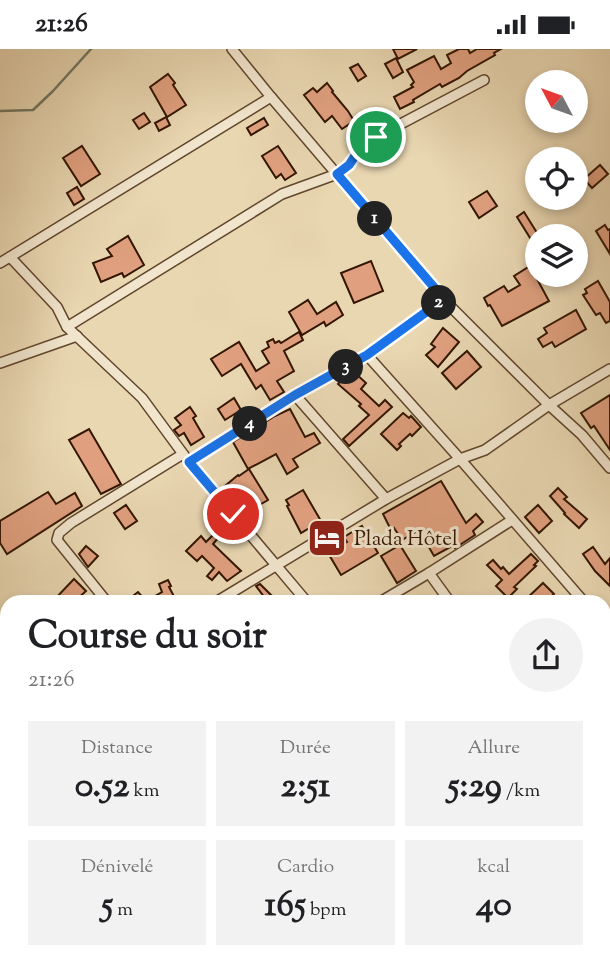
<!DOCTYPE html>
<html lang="fr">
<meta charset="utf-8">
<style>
:root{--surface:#fff;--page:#f2f2f2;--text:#202124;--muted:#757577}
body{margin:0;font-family:"Sorts Mill Goudy",serif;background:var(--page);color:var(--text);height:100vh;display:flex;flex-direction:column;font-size:26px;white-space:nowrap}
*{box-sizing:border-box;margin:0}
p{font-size:23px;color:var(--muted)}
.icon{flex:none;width:38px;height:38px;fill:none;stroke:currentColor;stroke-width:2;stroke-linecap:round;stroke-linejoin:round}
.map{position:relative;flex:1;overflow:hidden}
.drawer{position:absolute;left:0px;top:546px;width:611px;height:371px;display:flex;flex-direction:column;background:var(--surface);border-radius:21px 21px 0 0;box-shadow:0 4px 10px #0003}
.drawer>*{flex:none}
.needle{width:46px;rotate:311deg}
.fabs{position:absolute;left:525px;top:21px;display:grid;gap:14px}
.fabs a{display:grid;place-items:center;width:63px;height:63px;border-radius:50%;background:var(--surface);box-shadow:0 4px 10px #0003;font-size:35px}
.pin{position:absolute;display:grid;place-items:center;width:60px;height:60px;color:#fff;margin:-30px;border:4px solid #fff;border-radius:50%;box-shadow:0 2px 7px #0007}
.km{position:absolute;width:35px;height:35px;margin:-18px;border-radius:50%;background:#222;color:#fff;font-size:19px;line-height:35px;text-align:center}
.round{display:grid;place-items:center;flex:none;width:74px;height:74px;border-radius:37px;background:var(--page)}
.head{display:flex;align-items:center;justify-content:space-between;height:119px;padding:0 28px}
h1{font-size:38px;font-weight:700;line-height:52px}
.metrics{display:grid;grid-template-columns:repeat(3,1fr);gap:10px;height:119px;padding:7px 28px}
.metrics div{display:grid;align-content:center;border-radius:0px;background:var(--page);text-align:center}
.metrics b{font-size:35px;font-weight:700}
.metrics small{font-size:19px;font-weight:400}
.metrics p{font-size:19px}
.status{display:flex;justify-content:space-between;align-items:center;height:49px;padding:0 35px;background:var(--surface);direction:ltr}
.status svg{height:19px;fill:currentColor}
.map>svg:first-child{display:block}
.green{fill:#b1bf90;stroke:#726a48;stroke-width:2}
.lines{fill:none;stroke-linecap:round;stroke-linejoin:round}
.stream{stroke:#707864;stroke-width:2.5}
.building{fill:#e0a07f;stroke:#331500;stroke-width:2}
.minor-casing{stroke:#60462c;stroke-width:12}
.minor{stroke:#f1e5cd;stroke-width:9}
.route-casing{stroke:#fff;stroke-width:14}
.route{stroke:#1a73e8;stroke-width:9}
.labels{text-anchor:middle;stroke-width:6;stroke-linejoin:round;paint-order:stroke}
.poi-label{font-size:21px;fill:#331500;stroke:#f1e5cd;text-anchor:start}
</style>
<div class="status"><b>21:26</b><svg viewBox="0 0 49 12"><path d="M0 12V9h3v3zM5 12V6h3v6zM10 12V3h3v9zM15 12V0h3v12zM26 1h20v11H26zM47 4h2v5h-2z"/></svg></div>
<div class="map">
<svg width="610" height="917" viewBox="0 0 610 917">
<rect width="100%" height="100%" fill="#e9d7b2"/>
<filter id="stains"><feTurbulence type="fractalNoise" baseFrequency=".00286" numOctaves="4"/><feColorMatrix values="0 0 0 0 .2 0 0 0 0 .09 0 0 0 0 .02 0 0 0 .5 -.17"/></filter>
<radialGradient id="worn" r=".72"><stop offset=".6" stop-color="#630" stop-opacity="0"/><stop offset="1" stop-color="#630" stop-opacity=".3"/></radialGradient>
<polygon class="green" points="610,634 610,803 608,800 604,798 604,642"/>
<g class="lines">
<polyline class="stream" points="0,62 33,61 53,42 91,0"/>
</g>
<g class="building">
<polygon points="393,0 417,0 398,10"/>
<polygon points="459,0 468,0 470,4 477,0 501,0 494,4 495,6 467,22 459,29 442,38 440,35 413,51 414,53 400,60 394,48 413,38 411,36 414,33 407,21 434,7 441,20 451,14 447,6"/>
<polygon points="396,9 403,23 393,29 385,15"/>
<polygon points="358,15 366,27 358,32 350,19"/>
<polygon points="168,25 175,34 173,36 186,56 167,68 150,38"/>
<polygon points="327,34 333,42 332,43 348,62 354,72 342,80 332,67 325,73 304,46 313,39 317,43"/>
<polygon points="144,64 150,73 139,80 133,71"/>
<polygon points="166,68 170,76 159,82 155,74"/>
<polygon points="264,69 268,76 251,86 247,79"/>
<polygon points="82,97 100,125 81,137 63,109"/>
<polygon points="278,97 296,124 285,131 281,125 276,129 262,107"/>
<polygon points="600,116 608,125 592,139 584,130"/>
<polygon points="77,138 84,150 74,156 67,144"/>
<polygon points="487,142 497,157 479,169 469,153"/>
<polygon points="524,163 539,187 532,192 517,168"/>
<polygon points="605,176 608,181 610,180 610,205 596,182"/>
<polygon points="128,187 144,216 124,228 122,224 101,233 93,214 112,207 107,200"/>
<polygon points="371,212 383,242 354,254 341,224"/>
<polygon points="530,217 549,252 502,277 490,256 488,257 484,249 504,237 508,243 520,236 514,227"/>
<polygon points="598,232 610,253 610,272 606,274 600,264 596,266 583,246 587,244 585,240"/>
<polygon points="308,251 317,265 336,253 343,266 326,277 324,273 302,286 289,263"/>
<polygon points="576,261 586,280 555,298 552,293 543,298 538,290 547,284 544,279"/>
<polygon points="443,279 459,293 438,318 426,306 435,298 431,295"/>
<polygon points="299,283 303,291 284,302 294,322 277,332 284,343 270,351 261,336 256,340 241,315 222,327 211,310 239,293 256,322 269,314 262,302 269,298 267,293 273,290 275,294 279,292 281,294"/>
<polygon points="467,302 481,318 456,340 442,324"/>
<polygon points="353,322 366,334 361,340 379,357 385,351 392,358 349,397 343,390 369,366 359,357 361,355 338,335 347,325"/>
<polygon points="610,346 610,401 594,377 591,379 581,364"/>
<polygon points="234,349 241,361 225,371 218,360"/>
<polygon points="190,358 196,367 193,369 204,388 191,396 184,384 179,387 174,381 181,376 175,369"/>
<polygon points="290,360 305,388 314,384 320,394 293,410 298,418 287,425 276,405 248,420 233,393 275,367"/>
<polygon points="403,364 409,369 411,367 421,378 412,387 410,385 399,395 401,397 397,401 381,385"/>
<polygon points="89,380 121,435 101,445 69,391"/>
<polygon points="249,420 268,451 249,462 238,445 234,448 225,437 238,426 239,427"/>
<polygon points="441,432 466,474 476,465 483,473 473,482 475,486 455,499 454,496 434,507 419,481 402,491 394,479 391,481 383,465"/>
<polygon points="558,439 567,448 564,450 587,470 579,479 564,465 565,464 550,447"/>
<polygon points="303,441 321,472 301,484 287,457 289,456 286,451"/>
<polygon points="48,443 56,455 75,444 82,457 7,505 0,494 0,472"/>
<polygon points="126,456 137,472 125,480 114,464"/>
<polygon points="538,456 552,472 539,484 525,468"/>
<polygon points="362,477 378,504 341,526 328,504 347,493 344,488"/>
<polygon points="215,484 219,488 213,495 241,522 227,532 219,523 212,531 207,527 214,519 202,507 197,512 186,502 201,487 206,493"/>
<polygon points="400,496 416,522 397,534 381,507"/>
<polygon points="86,497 98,507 88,518 79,505"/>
<polygon points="593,498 605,515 610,509 610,537 595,522 583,505"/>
<polygon points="531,505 538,512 534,516 536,517 514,538 517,540 508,549 496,537 502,531 487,516 493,511 501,520 503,518 509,525"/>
<polygon points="74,530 86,542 74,553 52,553"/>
<polygon points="168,531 171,537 169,538 177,553 125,553 138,543 146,552 162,543 159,535"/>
<polygon points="543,534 554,545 545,553 523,553"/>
<polygon points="260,535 275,550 271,553 268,553 256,537"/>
<polygon points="604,589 610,595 610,605 604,611"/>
<polygon points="7,787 7,802 2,805 7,813 7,855 0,843 0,828 5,825 0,815 0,791"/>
<polygon points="43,910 67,910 61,917 51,917"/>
<polygon points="324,910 354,910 358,917 328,917"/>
<polygon points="521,910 552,910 540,917 525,917"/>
</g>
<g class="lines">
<g class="minor-casing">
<g id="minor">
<polyline points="232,0 271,48 444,251 549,356 582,386 610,419"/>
<polyline points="10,208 57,258 67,278 142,349 189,413 307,553"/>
<polyline points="0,214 271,48"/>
<polyline points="67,278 282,145 337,125 349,116 357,104 376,88 484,31"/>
<polyline points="367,306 444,251"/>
<polyline points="0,314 77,287"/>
<polyline points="295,346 386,450"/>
<polyline points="189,413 295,346 367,306 460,410 584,553"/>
<polyline points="429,524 450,553"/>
<polyline points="107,553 57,491 59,484 71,474 183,405"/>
<polyline points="216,553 386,450 460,410 485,401 549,356 610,320"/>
<polyline points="380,553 429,524 512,471"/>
<polyline points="604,575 610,582"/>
<polyline points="604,625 610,621"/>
<polyline points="0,679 7,675"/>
<polyline points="0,717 7,727"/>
<polyline points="0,779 7,774"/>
<polyline points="0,880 7,875"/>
<polyline points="604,906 610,914"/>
<polyline points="167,910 173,917"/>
<polyline points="302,910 307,917"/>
<polyline points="445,917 457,910"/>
</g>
</g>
<use href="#minor" class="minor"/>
</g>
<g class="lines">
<g class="route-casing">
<polyline id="route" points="233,465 189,413 295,346 367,306 444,250 337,125 349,116 357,104 376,88"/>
</g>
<use href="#route" class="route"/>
</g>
<defs>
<g id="hotel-square" transform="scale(2.0125)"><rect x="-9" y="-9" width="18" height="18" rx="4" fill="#8f2418" stroke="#f1e5cd"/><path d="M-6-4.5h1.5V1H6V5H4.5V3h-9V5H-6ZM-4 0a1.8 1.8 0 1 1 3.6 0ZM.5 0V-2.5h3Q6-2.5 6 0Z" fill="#fff"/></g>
</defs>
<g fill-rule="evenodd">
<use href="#hotel-square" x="327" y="489"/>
</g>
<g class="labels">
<g class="poi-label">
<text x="354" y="496">Plada Hôtel</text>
</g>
</g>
<rect width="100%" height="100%" filter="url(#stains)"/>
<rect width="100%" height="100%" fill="url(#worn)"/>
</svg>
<div class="fabs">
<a><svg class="needle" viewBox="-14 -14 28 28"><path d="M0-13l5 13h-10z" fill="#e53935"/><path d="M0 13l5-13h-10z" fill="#757577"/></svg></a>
<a><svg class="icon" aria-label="locate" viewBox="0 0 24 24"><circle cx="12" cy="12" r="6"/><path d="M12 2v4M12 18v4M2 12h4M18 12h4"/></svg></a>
<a><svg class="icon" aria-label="layers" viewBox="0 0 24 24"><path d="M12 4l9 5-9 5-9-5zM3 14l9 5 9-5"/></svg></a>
</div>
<div class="pin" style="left:376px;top:88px;background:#1e9e55"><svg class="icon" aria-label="arrive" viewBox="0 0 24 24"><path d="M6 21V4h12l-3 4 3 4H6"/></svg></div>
<div class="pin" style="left:233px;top:465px;background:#d93025"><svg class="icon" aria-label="check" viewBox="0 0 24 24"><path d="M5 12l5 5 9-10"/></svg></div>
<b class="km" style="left:375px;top:170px">1</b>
<b class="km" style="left:439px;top:254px">2</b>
<b class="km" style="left:346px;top:318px">3</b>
<b class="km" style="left:250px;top:375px">4</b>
<section class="drawer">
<div class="head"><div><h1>Course du soir</h1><p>21:26</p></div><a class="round"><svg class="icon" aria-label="share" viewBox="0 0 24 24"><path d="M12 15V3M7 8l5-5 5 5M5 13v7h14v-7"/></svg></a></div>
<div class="metrics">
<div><p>Distance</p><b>0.52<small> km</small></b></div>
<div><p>Durée</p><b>2:51</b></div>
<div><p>Allure</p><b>5:29<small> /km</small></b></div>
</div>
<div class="metrics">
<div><p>Dénivelé</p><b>5<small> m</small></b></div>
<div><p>Cardio</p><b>165<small> bpm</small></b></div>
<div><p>kcal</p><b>40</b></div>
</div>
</section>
</div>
